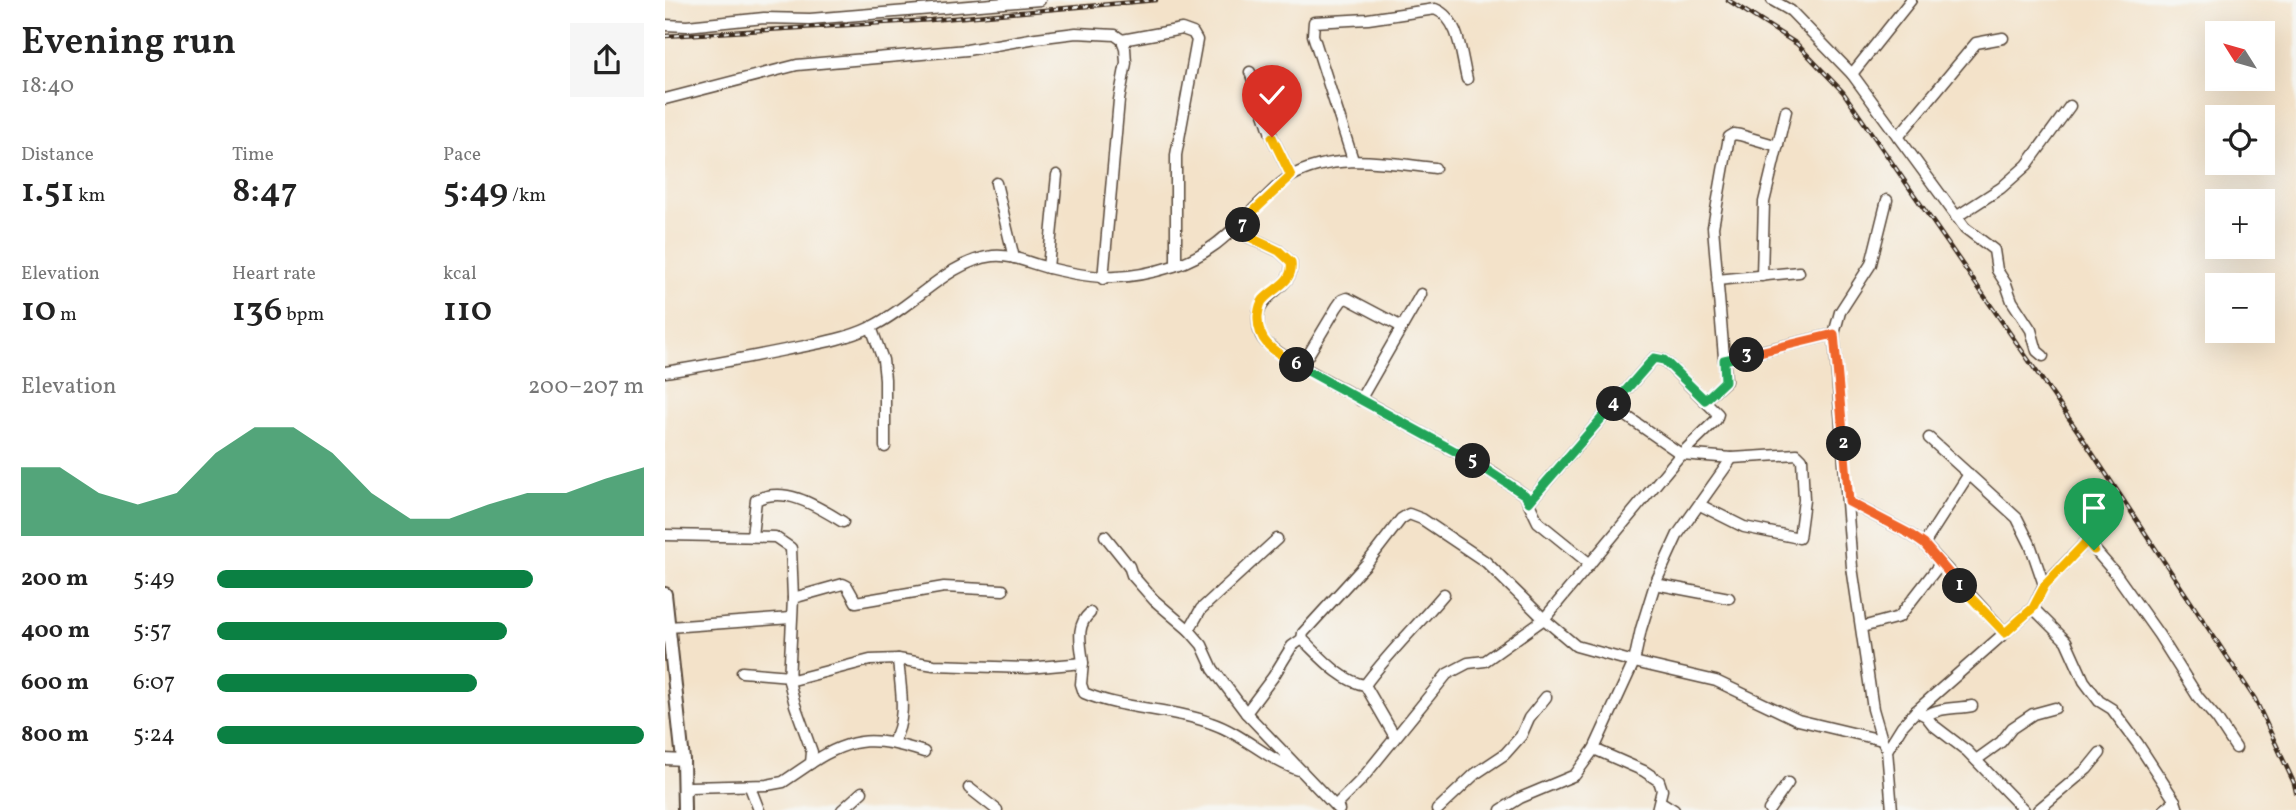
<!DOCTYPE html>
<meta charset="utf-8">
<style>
:root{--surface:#fff;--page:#f6f6f6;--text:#222;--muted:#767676;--accent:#0b8043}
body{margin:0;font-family:Vollkorn,serif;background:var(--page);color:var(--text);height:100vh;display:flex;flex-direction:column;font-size:26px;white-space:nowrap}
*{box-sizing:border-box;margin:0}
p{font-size:23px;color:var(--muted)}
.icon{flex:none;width:38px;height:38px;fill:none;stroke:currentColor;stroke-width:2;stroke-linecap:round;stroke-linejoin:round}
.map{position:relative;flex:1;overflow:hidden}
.drawer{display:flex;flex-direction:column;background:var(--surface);width:665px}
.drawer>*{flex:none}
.needle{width:46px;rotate:307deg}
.tools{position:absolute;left:1540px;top:21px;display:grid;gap:14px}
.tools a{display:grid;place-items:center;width:70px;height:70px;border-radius:0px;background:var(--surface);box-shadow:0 7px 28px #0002;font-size:35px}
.pin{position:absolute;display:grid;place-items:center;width:60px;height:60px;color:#fff;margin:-72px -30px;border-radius:50% 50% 50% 0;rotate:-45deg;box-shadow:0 0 7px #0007}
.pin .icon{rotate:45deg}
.km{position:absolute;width:35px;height:35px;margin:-18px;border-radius:50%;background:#222;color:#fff;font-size:19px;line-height:35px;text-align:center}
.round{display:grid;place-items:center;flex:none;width:74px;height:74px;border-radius:0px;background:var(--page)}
.headline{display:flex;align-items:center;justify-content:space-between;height:119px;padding:0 21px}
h1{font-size:38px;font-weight:600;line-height:52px}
.metrics{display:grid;grid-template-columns:repeat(3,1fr);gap:10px;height:119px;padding:7px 21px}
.metrics div{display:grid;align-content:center}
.metrics b{font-size:35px;font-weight:600}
.metrics small{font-size:19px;font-weight:400}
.metrics p{font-size:19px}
.chart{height:196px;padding:14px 21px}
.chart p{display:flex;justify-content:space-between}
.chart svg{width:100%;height:126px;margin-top:7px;fill:var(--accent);opacity:.7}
ul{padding:0 21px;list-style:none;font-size:23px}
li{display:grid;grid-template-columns:112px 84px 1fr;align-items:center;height:52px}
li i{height:18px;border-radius:9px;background:var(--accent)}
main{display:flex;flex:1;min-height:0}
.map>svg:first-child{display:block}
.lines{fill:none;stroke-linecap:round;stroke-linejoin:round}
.minor-casing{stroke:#574638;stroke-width:13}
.major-casing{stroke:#574638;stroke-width:16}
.minor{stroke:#fff;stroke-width:10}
.major{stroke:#fff;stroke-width:12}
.rail-casing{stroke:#3b2a1e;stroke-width:4.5}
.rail{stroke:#f6f6f2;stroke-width:2;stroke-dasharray:5;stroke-linecap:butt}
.split-1-casing{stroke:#fff;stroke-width:14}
.split-2-casing{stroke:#fff;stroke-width:14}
.split-3-casing{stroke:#fff;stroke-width:14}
.split-4-casing{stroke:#fff;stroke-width:14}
.split-5-casing{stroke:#fff;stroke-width:14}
.split-6-casing{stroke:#fff;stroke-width:14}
.split-7-casing{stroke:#fff;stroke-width:14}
.split-8-casing{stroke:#fff;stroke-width:14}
.split-1{stroke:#f5b400;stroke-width:9}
.split-2{stroke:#f0652b;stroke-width:9}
.split-3{stroke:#f0652b;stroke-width:9}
.split-4{stroke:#22a559;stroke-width:9}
.split-5{stroke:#22a559;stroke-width:9}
.split-6{stroke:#22a559;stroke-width:9}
.split-7{stroke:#f5b400;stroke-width:9}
.split-8{stroke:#f5b400;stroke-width:9}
</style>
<main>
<section class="drawer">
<div class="headline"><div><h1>Evening run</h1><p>18:40</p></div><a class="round"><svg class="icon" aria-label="share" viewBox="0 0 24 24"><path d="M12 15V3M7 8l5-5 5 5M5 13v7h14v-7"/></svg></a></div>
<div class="metrics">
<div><p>Distance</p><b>1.51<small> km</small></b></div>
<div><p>Time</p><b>8:47</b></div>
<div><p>Pace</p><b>5:49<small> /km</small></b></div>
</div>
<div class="metrics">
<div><p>Elevation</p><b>10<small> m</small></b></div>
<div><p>Heart rate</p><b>136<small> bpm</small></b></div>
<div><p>kcal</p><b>110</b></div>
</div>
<div class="chart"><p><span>Elevation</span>200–207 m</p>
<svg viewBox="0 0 160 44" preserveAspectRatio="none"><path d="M0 44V20L10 20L20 29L30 33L40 29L50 15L60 6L70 6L80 15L90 29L100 38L110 38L120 33L130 29L140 29L150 24L160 20V44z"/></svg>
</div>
<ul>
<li><b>200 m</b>5:49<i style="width:74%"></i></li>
<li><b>400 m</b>5:57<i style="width:68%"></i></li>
<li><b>600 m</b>6:07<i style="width:61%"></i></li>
<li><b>800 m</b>5:24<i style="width:100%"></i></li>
</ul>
</section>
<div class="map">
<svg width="1631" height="810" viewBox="0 0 1631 810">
<rect width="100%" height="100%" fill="#f6f6f2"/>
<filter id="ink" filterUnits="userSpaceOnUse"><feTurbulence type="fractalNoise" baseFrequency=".0143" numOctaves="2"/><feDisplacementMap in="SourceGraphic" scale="14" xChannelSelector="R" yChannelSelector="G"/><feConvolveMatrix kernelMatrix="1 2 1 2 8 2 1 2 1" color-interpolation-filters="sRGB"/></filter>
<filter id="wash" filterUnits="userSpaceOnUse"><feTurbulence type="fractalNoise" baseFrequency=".00686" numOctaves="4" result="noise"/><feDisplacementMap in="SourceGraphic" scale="28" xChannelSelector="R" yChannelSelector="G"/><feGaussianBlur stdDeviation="1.57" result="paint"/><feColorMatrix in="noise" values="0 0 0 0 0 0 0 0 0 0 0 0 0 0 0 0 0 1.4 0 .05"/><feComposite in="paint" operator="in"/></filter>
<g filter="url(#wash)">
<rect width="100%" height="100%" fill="#f3e2c9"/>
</g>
<g filter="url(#ink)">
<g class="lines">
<g class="minor-casing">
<g id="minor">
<polyline points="1107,0 1126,11 1187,74 1300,228 1329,250 1332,270 1341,284 1347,301 1366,330 1372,351 1378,356"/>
<polyline points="0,25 22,26 99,18 145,19 375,0"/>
<polyline points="457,40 517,29 528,33 532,40 511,155 511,265"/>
<polyline points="585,72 607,137 626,176"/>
<polyline points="1187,74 1246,0"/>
<polyline points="0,99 132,65 302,50 371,38 411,33 450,35 457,40 460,48 461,63 454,100 438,279"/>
<polyline points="1233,137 1311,43 1338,38"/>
<path d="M688 160 648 35 649 22 703 19 770 9C795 19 796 56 802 79"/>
<polyline points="331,183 349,258"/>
<polyline points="1222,200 1206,264 1175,312 1169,334 1187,567 1208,709 1217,740 1222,750"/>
<polyline points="1291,217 1336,188 1362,165 1405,106"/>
<path d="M578 221 582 236 614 251 626 262C630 288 595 292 593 316 592 342 604 345 623 359L820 468 860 495 873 522 925 564"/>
<polyline points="383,268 392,175"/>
<polyline points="1097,276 1099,202 1121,111"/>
<polyline points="1052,280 1134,272"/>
<polyline points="206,327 218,360 220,379 220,447"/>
<polyline points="1059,360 1169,334"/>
<polyline points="636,367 672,307 677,300 682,298 737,327"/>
<path d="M0 372C40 366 80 358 120 350 149 344 179 340 206 327 247 308 283 261 328 256 347 254 366 264 384 268 433 280 461 281 509 266 549 253 568 229 597 201 606 193 614 183 625 177 668 152 723 163 770 168"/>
<polyline points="695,400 756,294"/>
<polyline points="1040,400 1061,381 1048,227 1064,137 1069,134 1075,135 1113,146"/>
<polyline points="947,406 1016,454 1067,458 1132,454 1137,459 1139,500 1134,538 1079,527 1035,505"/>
<polyline points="1264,438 1352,518 1365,544 1379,585 1368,608"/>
<polyline points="1184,502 1243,533 1259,544 1340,633"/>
<polyline points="0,535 110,537 126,548 128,598 124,681 130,705 147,752 146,763 118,782 102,785 25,787 19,794"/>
<path d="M87 536 91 500C121 485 153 507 178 522"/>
<polyline points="440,536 464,566 467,575 489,600 524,630 537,645 548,669 581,713 672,808"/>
<polyline points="1422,541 1450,573 1494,635 1533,697 1552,719 1571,748"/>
<polyline points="1259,544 1304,474"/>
<polyline points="990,584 1064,598"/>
<polyline points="1379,585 1422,541 1441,501"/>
<polyline points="128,598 178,584 182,586 191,602 279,587 338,590"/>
<polyline points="4,627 126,618"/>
<polyline points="1197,627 1234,617 1275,564"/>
<polyline points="524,630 536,609 612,539"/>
<path d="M637 639C654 655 675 681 700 685L730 737"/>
<path d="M418 663C416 644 410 626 425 613"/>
<polyline points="77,672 125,676"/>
<path d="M124 681 205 660 233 659 269 665 363 668 418 663 416 684 419 693C458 710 507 708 546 723 579 734 603 761 637 771"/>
<path d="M700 685C723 653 753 625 779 594"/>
<polyline points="1251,711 1261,716 1268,725 1302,751 1359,810"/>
<polyline points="581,713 608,677 627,646 637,639 638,633 702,563 736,519 744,514 757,519 821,562 879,619 911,646 969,662 1051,681 1133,720 1217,740"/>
<path d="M1261 716C1274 707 1291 709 1307 706"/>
<path d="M228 742C243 717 235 687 233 659"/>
<polyline points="929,749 969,662 976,629 990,584 1013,534 1067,458"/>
<polyline points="0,759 18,760"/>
<polyline points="1311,760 1336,742 1347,728 1368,714 1390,708"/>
<path d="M146 763C189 735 211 737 259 752"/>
<polyline points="85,787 94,810"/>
<polyline points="304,788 332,810"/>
<polyline points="996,802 1009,810"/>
<polyline points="177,810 197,792"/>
<polyline points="674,810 672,804 696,780 782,674 803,663 820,661 879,619 1016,454 1051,420 1053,414 999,360 989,358 864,502"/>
<polyline points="772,810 810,774 840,754 856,736 864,718 881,697"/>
<polyline points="836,810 855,798 910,775 929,749 979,771 994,781 997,790 992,810"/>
<polyline points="1104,810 1123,783"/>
<polyline points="1227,810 1222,750 1237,726 1251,711 1368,608 1401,641 1419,681 1434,701 1447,709 1473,744 1510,801 1513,810"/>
<polyline points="1373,810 1422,769 1435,753"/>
<polyline points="1499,810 1510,801"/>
</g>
</g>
<g class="major-casing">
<polyline id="major" points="0,594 18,760 19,810"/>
</g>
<use href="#minor" class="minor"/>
<use href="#major" class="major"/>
<g class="rail-casing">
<g id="rail">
<polyline points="1063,0 1132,44 1178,92 1414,433 1590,699 1629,783 1631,792"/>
<polyline points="0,36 266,20 491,0"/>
</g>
</g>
<use href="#rail" class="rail"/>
</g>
</g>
<g class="lines" filter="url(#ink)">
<g class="split-1-casing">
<polyline id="split-1" points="1295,586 1340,633 1368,608 1380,585 1422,541 1429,550"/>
</g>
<g class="split-2-casing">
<polyline id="split-2" points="1179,444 1184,502 1243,533 1259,544 1295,586"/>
</g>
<g class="split-3-casing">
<polyline id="split-3" points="1082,355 1169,334 1179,444"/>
</g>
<g class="split-4-casing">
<polyline id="split-4" points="949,404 989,358 999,360 1040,400 1060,381 1059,360 1082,355"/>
</g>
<g class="split-5-casing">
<polyline id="split-5" points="808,461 860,495 864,502 949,404"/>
</g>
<g class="split-6-casing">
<polyline id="split-6" points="632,365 808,461"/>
</g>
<g class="split-7-casing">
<path id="split-7" d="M578 225 582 236 614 251 626 262C629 283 609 287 598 300 594 305 594 310 593 316 592 343 610 352 632 365"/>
</g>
<g class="split-8-casing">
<polyline id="split-8" points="578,225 578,221 626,176 607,137"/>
</g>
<use href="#split-1" class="split-1"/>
<use href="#split-2" class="split-2"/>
<use href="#split-3" class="split-3"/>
<use href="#split-4" class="split-4"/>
<use href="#split-5" class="split-5"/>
<use href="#split-6" class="split-6"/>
<use href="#split-7" class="split-7"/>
<use href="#split-8" class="split-8"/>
</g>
</svg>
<div class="tools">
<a><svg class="needle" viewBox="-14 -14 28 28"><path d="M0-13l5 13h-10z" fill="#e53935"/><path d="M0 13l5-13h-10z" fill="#767676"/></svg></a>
<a><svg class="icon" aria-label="locate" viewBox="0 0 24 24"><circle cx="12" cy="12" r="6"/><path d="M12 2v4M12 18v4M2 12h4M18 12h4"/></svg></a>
<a>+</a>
<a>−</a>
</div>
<div class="pin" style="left:1429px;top:550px;background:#1e9e55"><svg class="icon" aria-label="arrive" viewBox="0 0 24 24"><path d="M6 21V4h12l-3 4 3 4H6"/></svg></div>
<div class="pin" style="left:607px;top:137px;background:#d93025"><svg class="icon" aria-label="check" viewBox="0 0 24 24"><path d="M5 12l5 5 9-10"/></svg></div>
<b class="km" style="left:1295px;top:586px">1</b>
<b class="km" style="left:1179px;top:444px">2</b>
<b class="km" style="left:1082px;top:355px">3</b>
<b class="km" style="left:949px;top:404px">4</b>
<b class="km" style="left:808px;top:461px">5</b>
<b class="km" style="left:632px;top:365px">6</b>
<b class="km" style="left:578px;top:225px">7</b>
</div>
</main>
